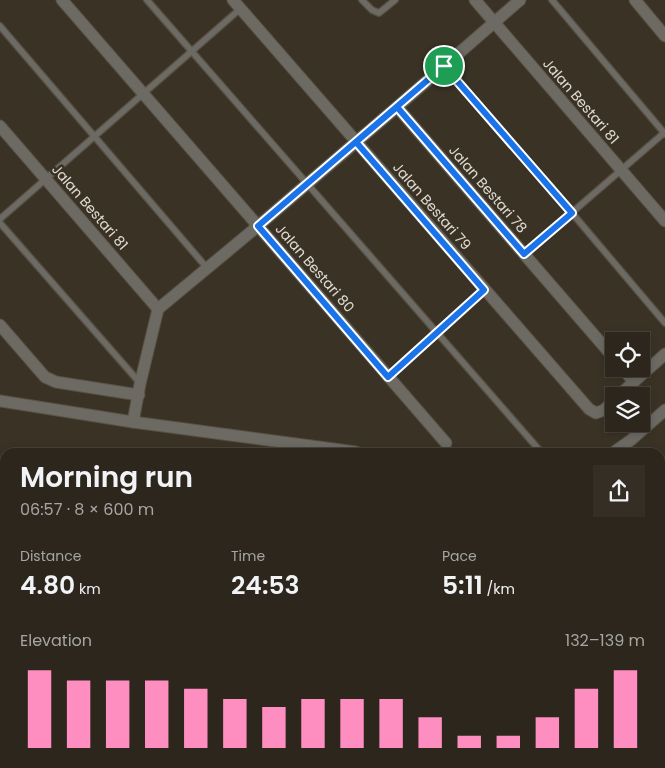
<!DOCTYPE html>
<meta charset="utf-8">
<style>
:root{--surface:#2c261c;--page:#342e25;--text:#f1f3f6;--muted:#a6a5a3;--line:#48433b;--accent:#fd8ebf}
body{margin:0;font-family:Poppins,sans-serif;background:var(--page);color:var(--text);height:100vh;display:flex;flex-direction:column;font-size:19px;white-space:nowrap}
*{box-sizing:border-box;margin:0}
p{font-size:16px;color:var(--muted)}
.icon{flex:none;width:28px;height:28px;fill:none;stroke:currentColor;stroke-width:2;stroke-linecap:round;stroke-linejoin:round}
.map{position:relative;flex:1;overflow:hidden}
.sheet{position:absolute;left:0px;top:448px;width:665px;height:321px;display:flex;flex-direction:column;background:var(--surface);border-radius:15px 15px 0 0;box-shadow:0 2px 8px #0003,0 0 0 1px var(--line)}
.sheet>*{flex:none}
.controls{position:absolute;left:605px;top:332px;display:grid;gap:10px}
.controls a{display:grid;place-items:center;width:45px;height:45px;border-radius:0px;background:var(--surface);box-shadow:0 2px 8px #0003,0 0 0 1px var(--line);font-size:25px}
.pin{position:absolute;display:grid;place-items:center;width:42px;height:42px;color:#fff;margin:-21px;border:2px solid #fff;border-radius:50%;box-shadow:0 1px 5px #0007}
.round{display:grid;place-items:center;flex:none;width:52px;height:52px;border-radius:0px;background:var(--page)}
.summary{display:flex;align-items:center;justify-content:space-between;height:85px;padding:0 20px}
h1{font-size:28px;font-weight:600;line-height:38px}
.metrics{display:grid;grid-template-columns:repeat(3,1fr);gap:8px;height:85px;padding:5px 20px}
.metrics div{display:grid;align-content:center}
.metrics b{font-size:25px;font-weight:600}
.metrics small{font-size:14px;font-weight:400}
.metrics p{font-size:14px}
.chart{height:140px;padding:10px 20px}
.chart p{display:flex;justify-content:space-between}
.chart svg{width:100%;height:90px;margin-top:5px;stroke:var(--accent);stroke-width:6}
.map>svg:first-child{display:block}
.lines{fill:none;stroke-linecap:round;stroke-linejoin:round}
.service-casing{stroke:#585044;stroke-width:8}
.minor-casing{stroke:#585044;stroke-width:13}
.service{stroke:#6c6a63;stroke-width:5.5}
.minor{stroke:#6c6a63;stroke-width:11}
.route-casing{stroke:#fff;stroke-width:10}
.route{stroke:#1a73e8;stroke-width:6}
.labels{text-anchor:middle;stroke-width:5;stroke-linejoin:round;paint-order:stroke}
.street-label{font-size:14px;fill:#e0dbd3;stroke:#3a3225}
</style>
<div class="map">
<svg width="665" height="768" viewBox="0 0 665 768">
<rect width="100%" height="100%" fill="#3a3225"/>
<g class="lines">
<g class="service-casing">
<g id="service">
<polyline points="147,0 541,452"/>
<polyline points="362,0 372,10 379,13 395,0"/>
<polyline points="552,0 665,134"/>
<polyline points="0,26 207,268"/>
<polyline points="444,66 572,213 665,323"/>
<polyline points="0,219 240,9"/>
<polyline points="0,223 140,383"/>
<polyline points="524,254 665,132"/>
<polyline points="388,377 484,290"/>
<polyline points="0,522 5,471"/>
<polyline points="660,632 665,633"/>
<polyline points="0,684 5,684"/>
<polyline points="116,768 116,764"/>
<polyline points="371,768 371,764"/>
</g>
</g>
<g class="minor-casing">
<g id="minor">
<polyline points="62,0 258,226 446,443"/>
<polyline points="233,0 589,409 596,413 604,410 614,400"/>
<polyline points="475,0 665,221"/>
<polyline points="635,0 665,36"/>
<polyline points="397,107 614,358"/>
<polyline points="0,126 158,309"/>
<polyline points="0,325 45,377 56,382 139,395"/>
<polyline points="623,369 634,382"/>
<polyline points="618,396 665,354"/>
<polyline points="0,401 133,422 356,452"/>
<polyline points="133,422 140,384 158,309 258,226 397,107 520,0"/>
<polyline points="614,452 631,440 665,410"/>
<polyline points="660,559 665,560"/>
<polyline points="660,694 665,695"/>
<polyline points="227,764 268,768"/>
<polyline points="49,768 49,764"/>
<polyline points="182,768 182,764"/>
<polyline points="660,768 665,735"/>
</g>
</g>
<use href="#service" class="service"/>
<use href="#minor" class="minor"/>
</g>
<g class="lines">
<g class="route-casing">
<polyline id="route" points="444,66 258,226 388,377 484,290 356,142 397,107 524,254 572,213 444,66"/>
</g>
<use href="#route" class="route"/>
</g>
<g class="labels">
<g class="street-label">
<text transform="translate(581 101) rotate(49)" y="5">Jalan Bestari 81</text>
<text transform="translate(488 189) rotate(49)" y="5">Jalan Bestari 78</text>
<text transform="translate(432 206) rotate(49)" y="5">Jalan Bestari 79</text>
<text transform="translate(90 207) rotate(49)" y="5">Jalan Bestari 81</text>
<text transform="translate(315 268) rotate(49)" y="5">Jalan Bestari 80</text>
</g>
</g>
</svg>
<div class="controls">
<a><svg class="icon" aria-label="locate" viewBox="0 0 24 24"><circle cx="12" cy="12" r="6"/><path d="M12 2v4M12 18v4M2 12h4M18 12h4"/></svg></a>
<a><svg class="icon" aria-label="layers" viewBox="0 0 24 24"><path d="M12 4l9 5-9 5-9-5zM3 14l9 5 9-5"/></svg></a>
</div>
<div class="pin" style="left:444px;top:66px;background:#1e9e55"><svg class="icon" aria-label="arrive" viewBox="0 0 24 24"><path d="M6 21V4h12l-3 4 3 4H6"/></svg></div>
<section class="sheet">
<div class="summary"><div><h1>Morning run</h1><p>06:57 · 8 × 600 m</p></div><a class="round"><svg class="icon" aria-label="share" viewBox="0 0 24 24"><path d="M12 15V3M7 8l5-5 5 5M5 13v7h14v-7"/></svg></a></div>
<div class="metrics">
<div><p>Distance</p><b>4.80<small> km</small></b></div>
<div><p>Time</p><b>24:53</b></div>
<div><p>Pace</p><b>5:11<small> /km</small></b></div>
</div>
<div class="chart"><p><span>Elevation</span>132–139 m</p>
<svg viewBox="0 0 160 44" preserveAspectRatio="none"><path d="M5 44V6M15 44V11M25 44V11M35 44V11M45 44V15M55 44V20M65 44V24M75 44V20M85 44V20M95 44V20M105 44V29M115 44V38M125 44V38M135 44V29M145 44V15M155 44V6"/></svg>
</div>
</section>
</div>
